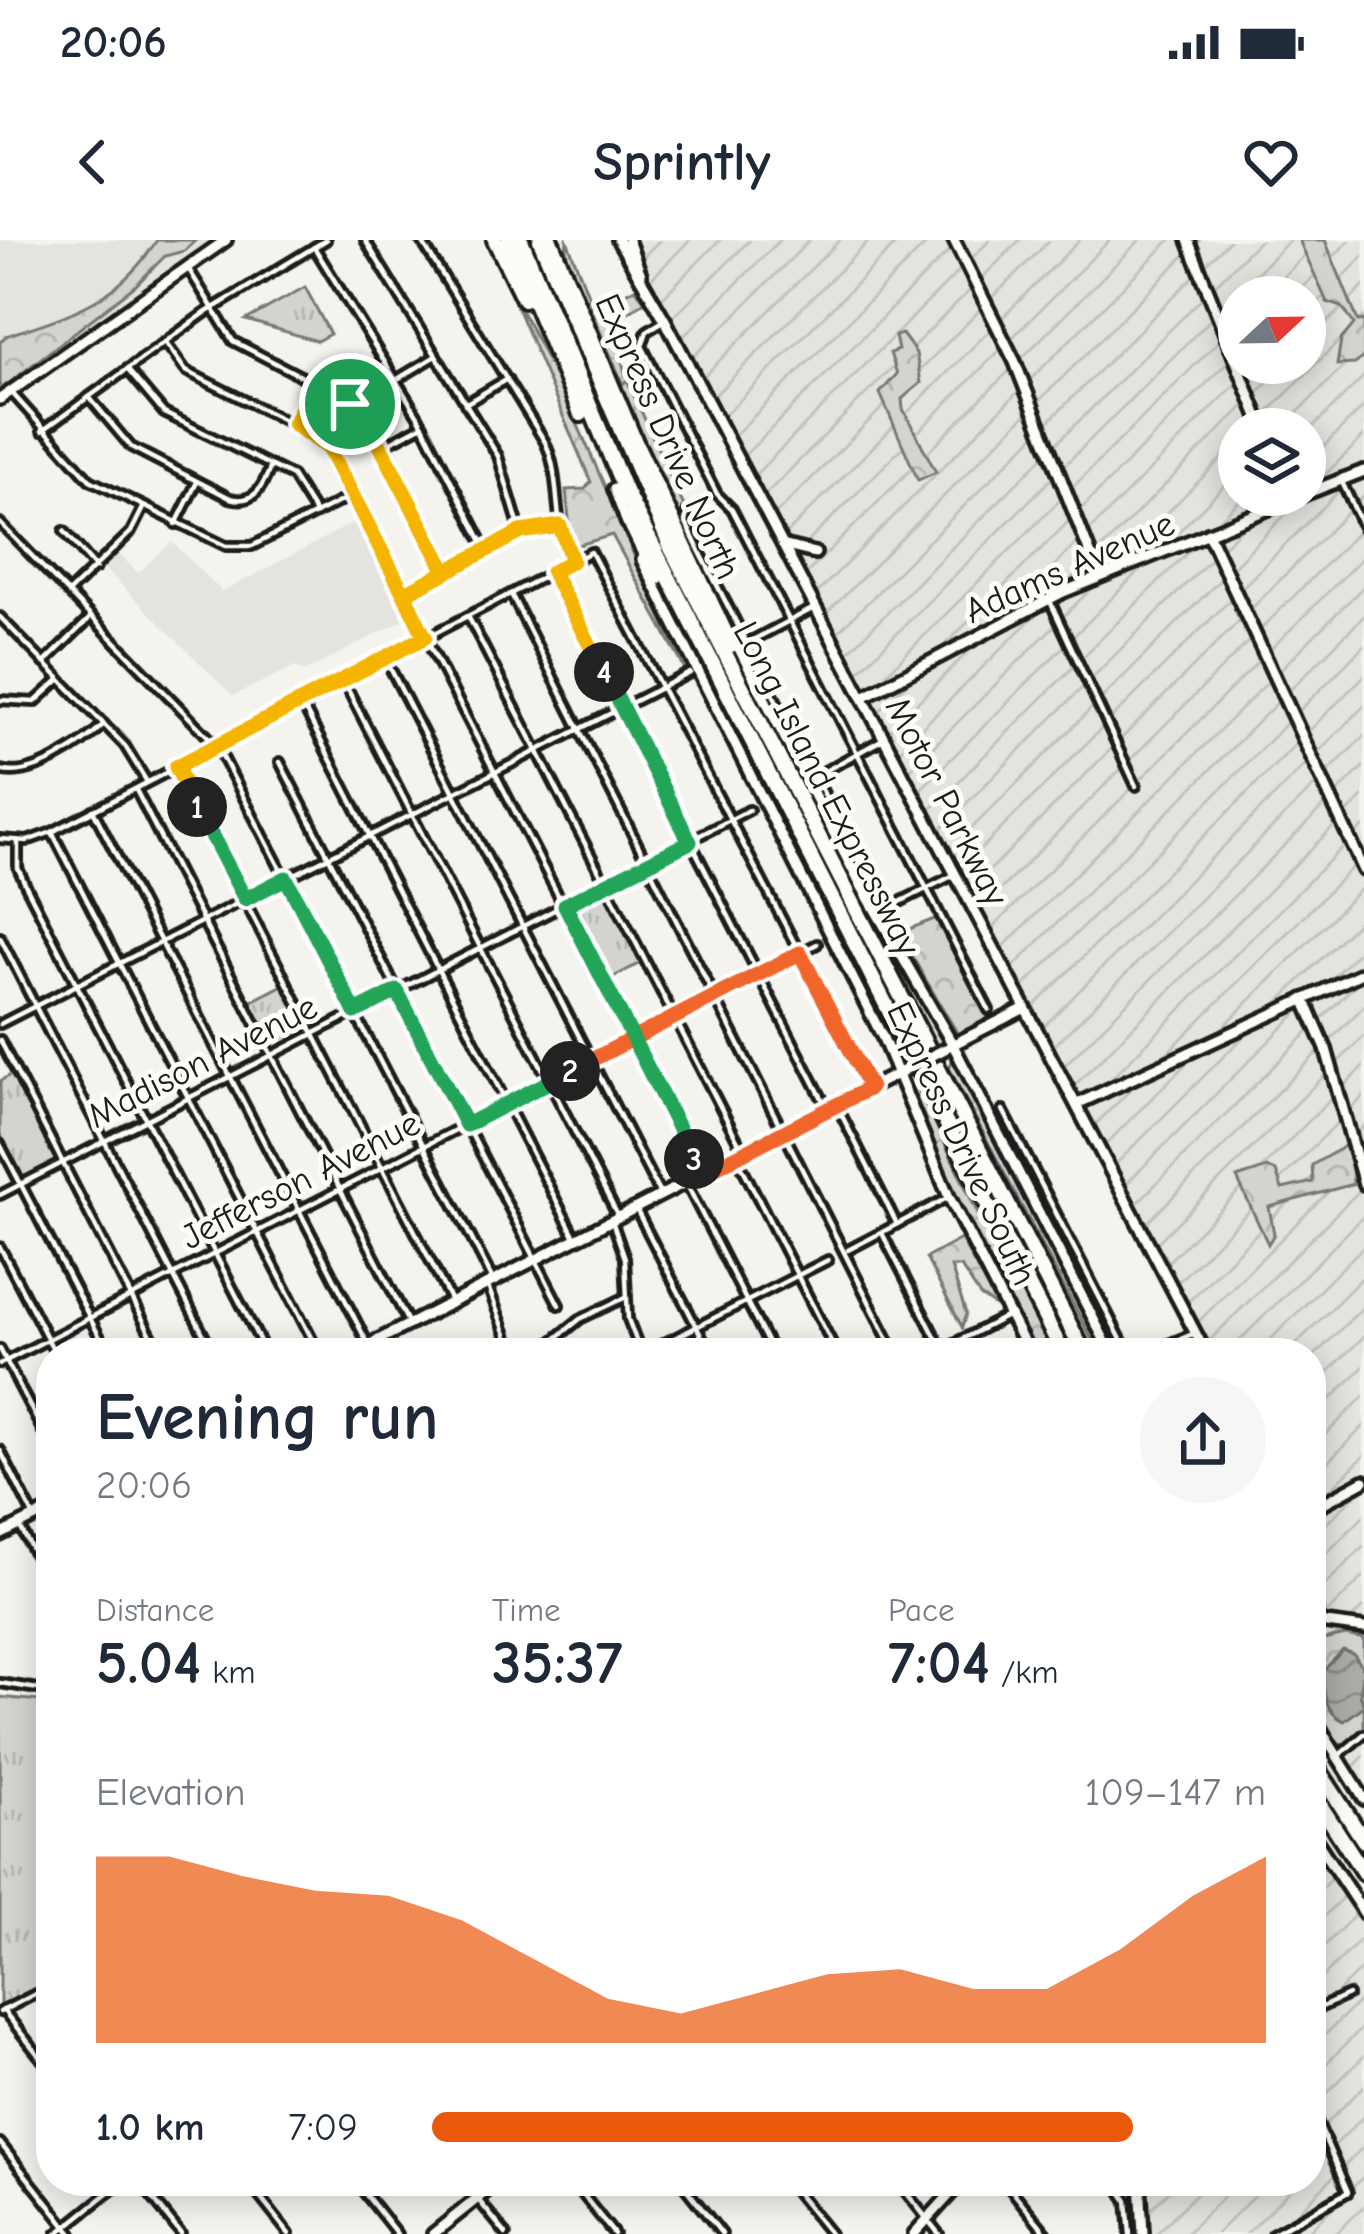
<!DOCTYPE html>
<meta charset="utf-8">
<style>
:root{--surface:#fff;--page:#f6f6f7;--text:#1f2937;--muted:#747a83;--accent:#ea580c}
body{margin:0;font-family:"Comic Neue",sans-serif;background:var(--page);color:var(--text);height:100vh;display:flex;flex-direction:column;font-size:45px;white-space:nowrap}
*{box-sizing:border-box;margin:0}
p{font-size:39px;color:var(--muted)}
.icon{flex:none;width:66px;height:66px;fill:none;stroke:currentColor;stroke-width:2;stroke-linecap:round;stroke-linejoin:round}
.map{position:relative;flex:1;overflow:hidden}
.side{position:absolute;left:36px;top:1098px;width:1290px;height:858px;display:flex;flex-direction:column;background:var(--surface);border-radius:48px;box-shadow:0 6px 30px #0003}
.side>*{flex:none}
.needle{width:78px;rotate:68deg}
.tools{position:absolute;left:1218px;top:36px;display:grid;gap:24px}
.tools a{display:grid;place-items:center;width:108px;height:108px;border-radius:50%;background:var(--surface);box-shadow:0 6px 30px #0003;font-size:60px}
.pin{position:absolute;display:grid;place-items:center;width:102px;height:102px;color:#fff;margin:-51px;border:6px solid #fff;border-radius:50%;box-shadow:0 3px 12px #0007}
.km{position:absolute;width:60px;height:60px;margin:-30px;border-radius:50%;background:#222;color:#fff;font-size:33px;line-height:60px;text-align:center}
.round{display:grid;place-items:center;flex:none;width:126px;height:126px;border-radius:63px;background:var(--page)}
.headline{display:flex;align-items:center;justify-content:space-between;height:204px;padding:0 60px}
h1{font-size:66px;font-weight:600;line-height:90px}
.figures{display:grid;grid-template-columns:repeat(3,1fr);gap:18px;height:204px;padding:12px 60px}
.figures div{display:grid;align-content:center}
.figures b{font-size:60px;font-weight:600}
.figures small{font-size:33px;font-weight:400}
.figures p{font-size:33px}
.chart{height:336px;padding:24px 60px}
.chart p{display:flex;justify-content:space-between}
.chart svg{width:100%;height:216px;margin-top:12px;fill:var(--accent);opacity:.7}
ul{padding:0 60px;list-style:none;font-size:39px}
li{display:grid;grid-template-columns:192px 144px 1fr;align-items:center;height:90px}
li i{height:30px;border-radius:15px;background:var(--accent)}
.status{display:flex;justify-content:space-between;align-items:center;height:84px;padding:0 60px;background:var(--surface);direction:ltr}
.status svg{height:33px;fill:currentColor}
header{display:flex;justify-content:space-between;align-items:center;height:156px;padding:0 60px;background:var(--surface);font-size:54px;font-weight:600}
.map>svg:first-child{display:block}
.built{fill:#e4e3de}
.industrial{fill:url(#industrial-furrows);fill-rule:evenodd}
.grass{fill:url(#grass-tufts);stroke:#787876;stroke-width:3}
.forest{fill:url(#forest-crowns);stroke:#787876;stroke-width:3}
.water{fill:url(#water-waves);stroke:#72716f;stroke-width:3}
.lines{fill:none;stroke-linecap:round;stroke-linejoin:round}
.street-casing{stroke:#1c1c1c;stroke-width:14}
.secondary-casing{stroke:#1c1c1c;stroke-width:18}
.highway-casing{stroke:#1c1c1c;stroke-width:22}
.street{stroke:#fdfcf7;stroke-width:4.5}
.secondary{stroke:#fdfcf7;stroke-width:9}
.highway{stroke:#fdfcf7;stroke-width:14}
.secondary-bridge-casing{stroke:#1c1c1c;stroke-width:18;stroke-linecap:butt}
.secondary-bridge{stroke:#fdfcf7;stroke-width:9}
.split-1-casing{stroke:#fff;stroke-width:24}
.split-2-casing{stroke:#fff;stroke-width:24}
.split-3-casing{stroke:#fff;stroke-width:24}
.split-4-casing{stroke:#fff;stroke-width:24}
.split-5-casing{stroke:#fff;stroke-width:24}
.split-1{stroke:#f5b400;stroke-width:15}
.split-2{stroke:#22a559;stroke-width:15}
.split-3{stroke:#f0652b;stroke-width:15}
.split-4{stroke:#22a559;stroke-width:15}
.split-5{stroke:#f5b400;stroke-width:15}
.labels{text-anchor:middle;stroke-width:10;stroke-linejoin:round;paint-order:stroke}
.street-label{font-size:36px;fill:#1c1c1c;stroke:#fdfcf7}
</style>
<div class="status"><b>20:06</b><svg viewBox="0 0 49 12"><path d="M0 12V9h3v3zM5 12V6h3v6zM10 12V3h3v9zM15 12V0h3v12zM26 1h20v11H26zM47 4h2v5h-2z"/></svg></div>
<header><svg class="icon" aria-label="back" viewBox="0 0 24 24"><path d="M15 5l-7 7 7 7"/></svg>Sprintly<svg class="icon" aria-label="heart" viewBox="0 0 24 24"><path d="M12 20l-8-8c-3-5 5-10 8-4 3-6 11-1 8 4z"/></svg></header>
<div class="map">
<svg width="1364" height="1994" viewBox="0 0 1364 1994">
<defs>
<pattern id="industrial-furrows" width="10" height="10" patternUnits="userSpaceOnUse" patternTransform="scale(3)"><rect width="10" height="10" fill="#e4e3de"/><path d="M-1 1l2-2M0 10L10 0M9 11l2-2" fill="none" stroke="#c3c2be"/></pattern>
<pattern id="grass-tufts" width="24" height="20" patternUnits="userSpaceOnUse" patternTransform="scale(3)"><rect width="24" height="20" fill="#d4d3cf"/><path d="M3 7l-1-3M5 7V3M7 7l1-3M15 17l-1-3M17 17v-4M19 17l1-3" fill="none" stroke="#b5b5b1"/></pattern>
<pattern id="forest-crowns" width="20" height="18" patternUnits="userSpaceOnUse" patternTransform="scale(3)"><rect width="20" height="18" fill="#d4d3cf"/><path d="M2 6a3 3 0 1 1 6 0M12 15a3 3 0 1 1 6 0" fill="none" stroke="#b5b5b1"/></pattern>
<pattern id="water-waves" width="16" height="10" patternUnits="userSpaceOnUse" patternTransform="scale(3)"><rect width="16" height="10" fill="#abaaa6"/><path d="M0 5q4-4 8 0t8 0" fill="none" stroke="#8a8a86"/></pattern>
</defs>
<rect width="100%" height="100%" fill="#f4f3ee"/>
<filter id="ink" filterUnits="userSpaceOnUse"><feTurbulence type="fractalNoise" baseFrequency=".00833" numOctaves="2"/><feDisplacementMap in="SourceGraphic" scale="24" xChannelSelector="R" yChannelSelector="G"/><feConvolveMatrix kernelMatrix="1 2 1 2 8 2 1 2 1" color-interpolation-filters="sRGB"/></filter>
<g filter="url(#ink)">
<g class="built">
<polygon points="0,0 233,0 0,162"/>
<polygon points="361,279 411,376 304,432 295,426 233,456 103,327 118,313 138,333 172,302 222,352"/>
</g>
<g class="industrial">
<path d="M618 0H1364V1549L1311 1462V1432L1321 1404V1348L1311 1307V1113H1207ZM1239 57H1305V123H1239ZM1239 189H1305V255H1239Z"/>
<polygon points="1311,1602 1364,1684 1364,1994 1143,1994 1140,1941 1311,1941"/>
</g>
<g class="grass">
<path d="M567 0 622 143 627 140 683 264 682 284 872 659C778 482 684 304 606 120 591 85 561 39 567 0Z"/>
<polygon points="305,47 330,94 317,101 246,80"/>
<polygon points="755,448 945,799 935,809 777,498"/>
<polygon points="606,647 644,721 606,741 568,666"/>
<polygon points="285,744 310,792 274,811 250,762"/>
<polygon points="14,833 59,921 23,939 0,894 0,841"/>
<polygon points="0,1457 51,1462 51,1742 0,1766"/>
</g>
<g class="forest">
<path d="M157 0H196L184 11 165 16 136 45 0 150V102L6 96C71 74 117 63 157 0Z"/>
<polygon points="1299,0 1325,0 1358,81 1364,80 1364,116 1355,124 1337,125 1341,100 1354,84 1342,67 1327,62"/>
<polygon points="635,49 645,61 612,83 627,140 623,144 589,66"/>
<path d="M510 51C580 171 625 305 686 431L612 295 572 307 566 250 585 249 591 242Z"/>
<polygon points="902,94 916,113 921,143 902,159 903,169 936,232 918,240 880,153 897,134 890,113 898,110 895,96"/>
<polygon points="937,678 988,778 959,796 904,703 894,695"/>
<polygon points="954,817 1105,1113 1099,1113 949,828"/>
<polygon points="912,834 989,997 1058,1113 1034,1113 952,957 906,841"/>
<polygon points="1345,906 1351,911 1353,944 1269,967 1274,994 1268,1004 1237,938 1267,928 1276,931 1282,949 1313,942 1312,925"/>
<polygon points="961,999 998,1068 980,1056 961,1027 951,1027 966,1074 962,1087 926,1018"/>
<path d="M1346 1395 1364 1399V1488L1344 1505 1338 1504C1312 1460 1305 1451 1323 1400Z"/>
</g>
<path class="water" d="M1343 1410 1354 1414 1364 1430 1360 1454 1364 1466 1344 1481C1324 1472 1323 1451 1323 1431Z"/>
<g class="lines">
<g class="street-casing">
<g id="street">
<polyline points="365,0 498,216 521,293"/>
<path d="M421 0 545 202C563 240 551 285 572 321"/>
<polyline points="314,7 419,178 487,311"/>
<polyline points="188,28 233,101 343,158 364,178 446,332"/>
<polyline points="665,80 647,91 642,106 717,254 732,269 989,770"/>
<polyline points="165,102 186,131 308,192 328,208 702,935"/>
<polyline points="127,129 164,173 292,236 316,274"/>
<polyline points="396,140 436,116"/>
<polyline points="12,153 90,240 226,306 252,306 353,255"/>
<path d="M89 157 131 207 230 258C255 265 263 246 271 226"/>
<polyline points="465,164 507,139"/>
<polyline points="294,185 314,143"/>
<polyline points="42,191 205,73 326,0"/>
<polyline points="381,207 423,185"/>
<polyline points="1341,240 1364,289"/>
<polyline points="688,271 685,281 697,306 896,694"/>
<polyline points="0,283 217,506 493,1040"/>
<polyline points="176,284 197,242"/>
<polyline points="64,291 96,328"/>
<polyline points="552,331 828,870"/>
<polyline points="68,353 131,292 143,268"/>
<polyline points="403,354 531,288 560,286"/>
<polyline points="511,354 895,1113"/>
<polyline points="1049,359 1136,546"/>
<polyline points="468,376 744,913"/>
<polyline points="0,377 125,506 147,542"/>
<polyline points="747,403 816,367"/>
<polyline points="385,418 661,956"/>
<polyline points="44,423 91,377"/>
<polyline points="343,440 617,974"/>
<polyline points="0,460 35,462 60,439"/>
<polyline points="301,462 576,999"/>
<polyline points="280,522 559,1065"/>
<polyline points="177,529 452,1063"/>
<path d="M0 530C31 540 82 505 104 484"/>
<polyline points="816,536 885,498"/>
<polyline points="136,550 409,1084"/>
<polyline points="93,570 368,1104"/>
<polyline points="52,592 319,1113"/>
<polyline points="0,599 27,601 52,592 591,312 870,848"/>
<polyline points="18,602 18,628 26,646 266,1113"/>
<polyline points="884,670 954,635"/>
<polyline points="0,697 213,1113"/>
<polyline points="0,784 690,433"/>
<polyline points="0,800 160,1113"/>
<polyline points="837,866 897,984"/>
<polyline points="1003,870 1128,1113"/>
<polyline points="0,904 108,1113"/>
<polyline points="737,917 837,1113"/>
<polyline points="686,943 773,1113"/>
<polyline points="0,955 749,570"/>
<polyline points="636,969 710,1113"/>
<polyline points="612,981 625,1018 628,1079 641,1113"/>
<polyline points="882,993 942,1110"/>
<polyline points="0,1007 55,1113"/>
<polyline points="848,1010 949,957"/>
<polyline points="487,1044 513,1113"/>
<polyline points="957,1102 963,1113"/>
<polyline points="0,1109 51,1207"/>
<polyline points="538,1113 580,1079 624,1058"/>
<polyline points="645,1113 828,1020"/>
<polyline points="935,1113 1009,1075"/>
<polyline points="1147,1113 1195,1093"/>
<polyline points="0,1124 817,704"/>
<polyline points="0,1210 33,1275"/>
<polyline points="19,1285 51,1346"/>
<polyline points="0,1443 51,1451"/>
<polyline points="1337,1517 1364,1494"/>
<polyline points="3,1770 51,1831"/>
<polyline points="0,1772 51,1746"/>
<polyline points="1311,1772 1348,1755"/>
<polyline points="0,1903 72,1994"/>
<polyline points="139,1941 181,1994"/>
<polyline points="247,1941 289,1994"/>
<polyline points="355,1941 397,1994"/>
<polyline points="463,1941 506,1994"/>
<polyline points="572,1941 614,1994"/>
<polyline points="680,1941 722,1994"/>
<polyline points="787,1941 830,1994"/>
<polyline points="897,1941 939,1994"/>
<polyline points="1004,1941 1047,1994"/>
<polyline points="1114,1941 1127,1961 1130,1994"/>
<polyline points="57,1994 123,1941"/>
<polyline points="1272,1994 1348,1952 1311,1867"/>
</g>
</g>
<g class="secondary-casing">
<g id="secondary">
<polyline points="618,0 665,80 1206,1113"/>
<polyline points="628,0 641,35"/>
<polyline points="954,0 1015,122 1099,336"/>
<polyline points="1188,0 1263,189"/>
<polyline points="0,159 226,0"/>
<polyline points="614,249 627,283"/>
<polyline points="1305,254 1364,231"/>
<polyline points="1208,293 1364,630"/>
<polyline points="786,306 815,313"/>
<polyline points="642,320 883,798 949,957 1029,1113"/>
<polyline points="733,397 858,640 953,805 1111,1113"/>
<polyline points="863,457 1063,352 1303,255"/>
<polyline points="1304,759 1326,809 1364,944"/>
<polyline points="950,806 1025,768"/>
<polyline points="1077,864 1364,732"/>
<polyline points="353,1113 903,831"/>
<polyline points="1311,1270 1364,1241"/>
<polyline points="0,1295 51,1269"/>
<polyline points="1311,1323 1316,1370 1311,1418"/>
<polyline points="1311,1381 1364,1388"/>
<polyline points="1311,1474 1364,1559"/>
<polyline points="1311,1593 1364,1673"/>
<polyline points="1140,1941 1143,1994"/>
<polyline points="433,1994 499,1941"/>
<polyline points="914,1994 962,1941"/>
</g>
</g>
<g class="highway-casing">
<g id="highway">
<polyline points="495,0 524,59"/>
<polyline points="509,0 581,174"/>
<polyline points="521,0 626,253 1063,1113"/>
<polyline points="540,0 671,308 1084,1113"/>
<polyline points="550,0 635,202 731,405"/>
<polyline points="627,276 657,337"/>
<polyline points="1311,1519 1364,1601"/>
<polyline points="1311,1551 1364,1633"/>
</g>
</g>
<use href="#street" class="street"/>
<use href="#secondary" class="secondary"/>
<use href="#highway" class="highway"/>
<g class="secondary-bridge-casing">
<polyline id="secondary-bridge" points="906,829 945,809"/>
</g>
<use href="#secondary-bridge" class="secondary-bridge"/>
</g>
</g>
<g class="lines" filter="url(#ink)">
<g class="split-1-casing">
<polyline id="split-1" points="197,567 176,527 425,397 404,354 446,332 371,188 350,164"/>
</g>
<g class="split-2-casing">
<polyline id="split-2" points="197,567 245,659 286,638 355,772 397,751 466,885 570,831"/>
</g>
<g class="split-3-casing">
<polyline id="split-3" points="570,831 800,713 870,848 702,934 694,919"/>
</g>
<g class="split-4-casing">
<polyline id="split-4" points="604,432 690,602 565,665 694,919"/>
</g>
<g class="split-5-casing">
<polyline id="split-5" points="350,164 314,143 294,184 328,208 404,354 521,292 560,286 572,321 552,332 604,432"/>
</g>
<use href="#split-1" class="split-1"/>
<use href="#split-2" class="split-2"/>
<use href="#split-3" class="split-3"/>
<use href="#split-4" class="split-4"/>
<use href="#split-5" class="split-5"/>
</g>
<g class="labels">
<g class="street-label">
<text transform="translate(669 196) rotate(66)" y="13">Express Drive North</text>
<text transform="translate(1069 326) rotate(-24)" y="13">Adams Avenue</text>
<text transform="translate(828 548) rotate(63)" y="13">Long Island Expressway</text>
<text transform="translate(948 561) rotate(63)" y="13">Motor Parkway</text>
<text transform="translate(202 820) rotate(-27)" y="13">Madison Avenue</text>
<text transform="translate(963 903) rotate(65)" y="13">Express Drive South</text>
<text transform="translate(300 939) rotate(-27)" y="13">Jefferson Avenue</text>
</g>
</g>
</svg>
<div class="tools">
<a><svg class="needle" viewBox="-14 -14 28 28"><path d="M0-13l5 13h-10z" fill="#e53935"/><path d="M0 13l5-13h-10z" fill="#747a83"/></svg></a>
<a><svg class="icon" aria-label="layers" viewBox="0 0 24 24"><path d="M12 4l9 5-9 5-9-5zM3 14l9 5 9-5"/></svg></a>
</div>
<div class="pin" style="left:350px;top:164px;background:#1e9e55"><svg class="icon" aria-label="arrive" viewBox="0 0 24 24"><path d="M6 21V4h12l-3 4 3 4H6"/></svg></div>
<b class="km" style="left:197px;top:567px">1</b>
<b class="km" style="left:570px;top:831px">2</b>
<b class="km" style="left:694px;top:919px">3</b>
<b class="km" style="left:604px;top:432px">4</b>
<section class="side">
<div class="headline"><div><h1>Evening run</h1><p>20:06</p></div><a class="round"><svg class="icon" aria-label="share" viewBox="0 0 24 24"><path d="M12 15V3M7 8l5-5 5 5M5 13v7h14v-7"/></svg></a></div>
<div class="figures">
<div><p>Distance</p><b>5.04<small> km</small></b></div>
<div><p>Time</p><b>35:37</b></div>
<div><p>Pace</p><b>7:04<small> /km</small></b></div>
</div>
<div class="chart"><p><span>Elevation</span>109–147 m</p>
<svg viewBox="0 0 160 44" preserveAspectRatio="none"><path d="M0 44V6L10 6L20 10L30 13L40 14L50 19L60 27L70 35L80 38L90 34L100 30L110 29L120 33L130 33L140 25L150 14L160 6V44z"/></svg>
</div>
<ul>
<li><b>1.0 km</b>7:09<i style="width:84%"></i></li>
</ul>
</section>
</div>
